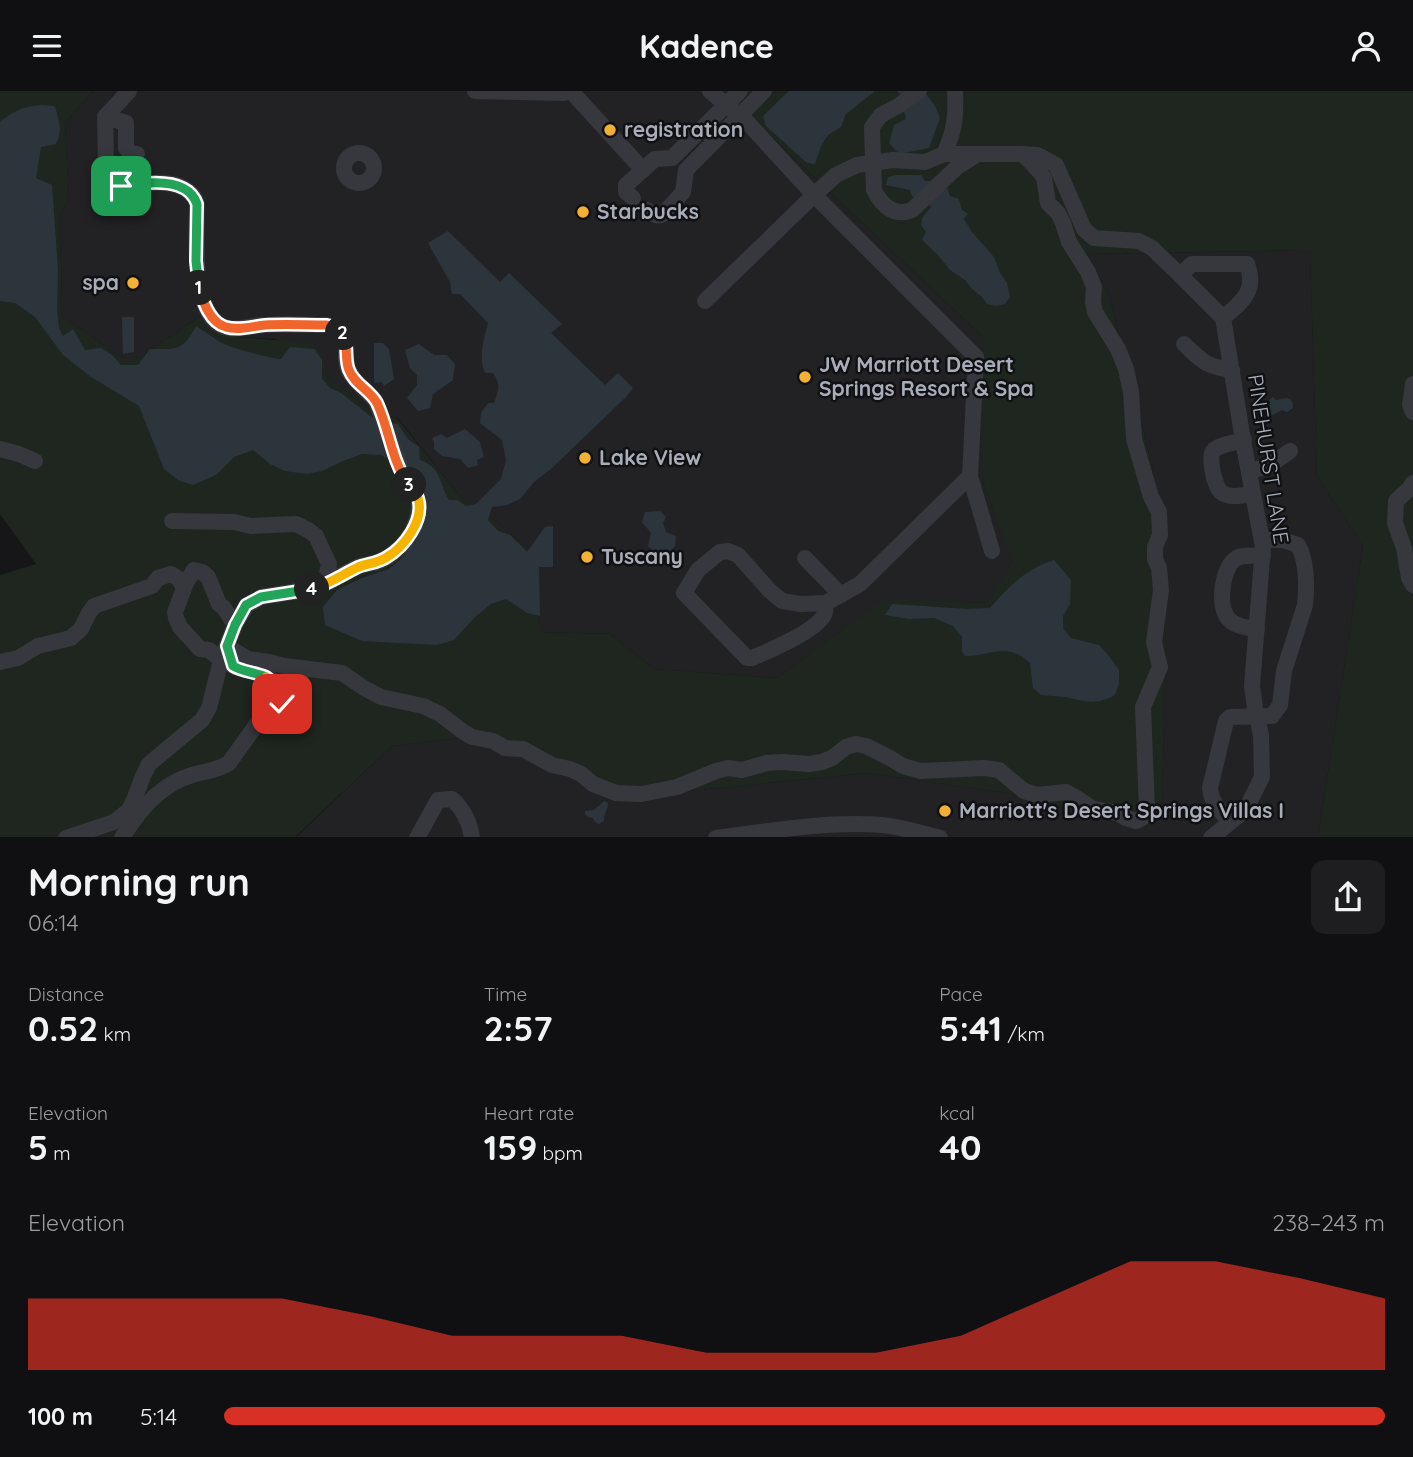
<!DOCTYPE html>
<meta charset="utf-8">
<style>
:root{--surface:#101012;--page:#1e1e20;--text:#f1f3f6;--muted:#9c9d9f;--accent:#d93025}
body{margin:0;font-family:Quicksand,sans-serif;background:var(--page);color:var(--text);height:100vh;display:flex;flex-direction:column;font-size:26px;white-space:nowrap}
*{box-sizing:border-box;margin:0}
p{font-size:23px;color:var(--muted)}
.icon{flex:none;width:38px;height:38px;fill:none;stroke:currentColor;stroke-width:2;stroke-linecap:round;stroke-linejoin:round}
.map{position:relative;height:746px;overflow:hidden}
.sheet{display:flex;flex-direction:column;background:var(--surface);flex:1}
.sheet>*{flex:none}
.pin{position:absolute;display:grid;place-items:center;width:60px;height:60px;color:#fff;margin:-30px;border-radius:14px;box-shadow:0 4px 10px #0006}
.km{position:absolute;width:35px;height:35px;margin:-18px;border-radius:50%;background:#222;color:#fff;font-size:19px;line-height:35px;text-align:center}
.round{display:grid;place-items:center;flex:none;width:74px;height:74px;border-radius:14px;background:var(--page)}
.overview{display:flex;align-items:center;justify-content:space-between;height:119px;padding:0 28px}
h1{font-size:38px;font-weight:700;line-height:52px}
.figures{display:grid;grid-template-columns:repeat(3,1fr);gap:10px;height:119px;padding:7px 28px}
.figures div{display:grid;align-content:center}
.figures b{font-size:35px;font-weight:700}
.figures small{font-size:19px;font-weight:400}
.figures p{font-size:19px}
.chart{height:196px;padding:14px 28px}
.chart p{display:flex;justify-content:space-between}
.chart svg{width:100%;height:126px;margin-top:7px;fill:var(--accent);opacity:.7}
ul{padding:0 28px;list-style:none;font-size:23px}
li{display:grid;grid-template-columns:112px 84px 1fr;align-items:center;height:52px}
li i{height:18px;border-radius:9px;background:var(--accent)}
header{display:flex;justify-content:space-between;align-items:center;height:91px;padding:0 28px;background:var(--surface);font-size:32px;font-weight:700}
.map>svg:first-child{display:block}
.built{fill:#222225}
.green{fill:#1e261f}
.water{fill:#2c353c}
.lines{fill:none;stroke-linecap:round;stroke-linejoin:round}
.minor{stroke:#37383d;stroke-width:16}
.split-1-casing{stroke:#fff;stroke-width:14}
.split-2-casing{stroke:#fff;stroke-width:14}
.split-3-casing{stroke:#fff;stroke-width:14}
.split-4-casing{stroke:#fff;stroke-width:14}
.split-5-casing{stroke:#fff;stroke-width:14}
.split-6-casing{stroke:#fff;stroke-width:14}
.split-1{stroke:#22a559;stroke-width:9}
.split-2{stroke:#f0652b;stroke-width:9}
.split-3{stroke:#f0652b;stroke-width:9}
.split-4{stroke:#f5b400;stroke-width:9}
.split-5{stroke:#22a559;stroke-width:9}
.split-6{stroke:#f5b400;stroke-width:9}
.poi-dot{fill:#f2b134;stroke:#111113;stroke-width:2.5}
.labels{text-anchor:middle;stroke-width:5;stroke-linejoin:round;paint-order:stroke}
.poi-label{font-size:21px;font-weight:bold;fill:#a8adb8;stroke:#111113;text-anchor:start}
.street-label{font-size:21px;fill:#a8adb8;stroke:#111113}
</style>
<header><svg class="icon" aria-label="menu" viewBox="0 0 24 24"><path d="M4 6h16M4 12h16M4 18h16"/></svg>Kadence<svg class="icon" aria-label="person" viewBox="0 0 24 24"><circle cx="12" cy="8" r="4"/><path d="M4 21q1-7 8-7t8 7"/></svg></header>
<div class="map">
<svg width="1413" height="747" viewBox="0 0 1413 747">
<rect width="100%" height="100%" fill="#161618"/>
<g class="built">
<polygon points="93,0 723,0 983,246 983,392 1014,470 987,512 884,509 777,587 654,578 610,543 539,541 538,461 525,455 495,430 463,409 398,327 375,322 326,287 324,267 275,248 238,246 202,224 137,268 123,268 62,225 60,124 69,107 65,32"/>
<polygon points="1310,159 1317,385 1363,455 1318,746 295,747 392,655 468,646 658,703 868,682 1014,703 1129,735 1162,710 1166,553 1153,378 1109,205 1087,163"/>
</g>
<polygon class="green" points="0,0 93,0 65,32 69,107 60,124 62,225 123,268 137,268 202,224 238,246 313,252 324,267 327,287 375,322 397,327 463,409 495,430 525,455 538,461 539,541 610,543 654,578 777,587 884,508 987,512 1013,470 983,392 983,246 723,0 1413,0 1413,746 1318,746 1363,455 1317,385 1310,159 1087,163 1109,205 1153,378 1166,553 1162,710 1129,735 1014,703 868,682 658,703 602,699 468,646 392,655 295,746 0,746 0,484 36,473 0,423"/>
<g class="water">
<polygon points="789,0 875,0 846,23 841,36 828,44 821,55 815,73 807,72 766,35 763,25"/>
<polygon points="897,0 924,0 935,15 940,27 929,57 899,63 889,52 894,34 906,28 900,3"/>
<path d="M41 14 55 15C59 30 63 39 56 53L41 56 36 87 52 94 58 180 57 218 59 237 63 245 73 238 85 259 101 257 112 264 121 274H138L150 258C177 258 182 261 196 235 204 240 212 246 220 251 228 256 271 268 281 268L290 256 314 258 322 269V287L330 297 341 302 377 330 398 333 408 348 419 356 420 369C442 377 439 392 449 409H457L466 415 476 413 501 388 506 369 502 349 480 332 481 322 488 312H494C499 299 501 293 493 282H485C478 266 484 248 488 232L460 203H452L450 191 428 152 448 140 500 191 509 182 562 233 551 242 605 294 618 282 633 297 626 306 552 377 534 391 520 408 507 414 492 416 488 429 498 440 510 444 527 461 545 436 553 435V476H539L540 525 527 522 506 508 491 513 475 526 454 549 437 554 362 550 325 534 323 516 337 499 362 487 389 478 401 468 415 452 420 441 427 409 411 386 382 364 362 363 343 370 322 380 307 383 285 380 270 373 253 359 234 366 216 384 193 394 178 389 164 378 139 315 91 286 63 264 35 226 15 212 0 210V31C15 19 23 16 41 14Z"/>
<polygon points="895,84 921,84 925,90 930,90 931,95 948,98 950,105 959,108 962,119 968,123 964,128 972,141 994,166 1000,182 1007,192 1010,206 1005,213 996,215 987,213 982,206 972,198 965,189 950,179 938,164 922,149 926,141 921,134 922,127 931,116 920,105 912,106 910,99 886,94 888,86"/>
<polygon points="122,226 134,226 134,261 123,263"/>
<polygon points="374,252 383,252 389,258 394,288 384,295 382,291 374,292"/>
<polygon points="419,253 434,264 447,264 455,273 453,289 433,303 430,317 418,320 407,307 417,294 417,284 410,277 405,259"/>
<path d="M1273 306 1276 309C1285 307 1293 304 1293 317L1287 321 1282 319 1271 325 1266 322 1270 315V308Z"/>
<polygon points="465,338 480,351 484,366 477,369 478,374 468,377 460,368 442,365 434,358 434,351 432,347 441,343 447,347"/>
<polygon points="660,420 666,426 663,432 666,441 676,445 675,455 669,462 654,462 648,455 651,442 642,431 645,421"/>
<path d="M1054 469 1071 489 1070 513 1063 525V537L1071 547 1099 554 1109 565 1119 579V592L1115 604C1095 615 1086 610 1065 606 1057 605 1049 605 1041 604L1033 597 1030 572C1006 550 993 565 965 565L962 560V546L953 535 934 527 909 528 885 524 892 513 967 518 990 517C1008 496 1026 478 1054 469Z"/>
<path d="M604 710 608 712C608 719 604 721 604 730L599 733 595 731 593 727 588 726 585 723V720L594 719Z"/>
</g>
<g class="lines">
<g class="minor">
<polyline points="475,0 564,2 565,0"/>
<polyline points="571,0 643,79"/>
<path d="M710 0 747 31 814 104 976 266 970 385 860 493 826 512 801 513 782 510 769 499 738 464 728 460 720 461 698 479 684 502 747 567H752C769 560 816 540 824 524 826 520 825 516 826 512"/>
<path d="M919 0 898 15 881 24 872 36 874 99C882 115 894 126 912 119L957 76 978 63"/>
<polyline points="105,26 126,32 126,57 130,62 137,63"/>
<circle cx="359" cy="77" r="15"/>
<polyline points="944,63 1019,63 1037,64 1045,68 1056,74 1084,138 1094,147 1139,150 1152,157 1180,184"/>
<circle cx="127" cy="105" r="11"/>
<polyline points="118,98 109,86 106,73 105,26 129,0"/>
<polyline points="633,107 626,101 626,94 655,68 672,67 740,0"/>
<path d="M647 119C653 123 658 127 664 122L683 101 686 79 764 0"/>
<path d="M705 210 814 104 836 84 857 74 893 69 925 71 944 63C955 39 956 26 955 0"/>
<path d="M1184 253C1203 271 1205 275 1232 279"/>
<polyline points="1413,293 1410,314 1413,321"/>
<path d="M1244 349C1235 352 1219 353 1213 360 1208 366 1215 397 1221 401 1229 408 1244 404 1253 403"/>
<polyline points="0,358 19,363 35,370"/>
<polyline points="1249,380 1269,375 1290,360"/>
<polyline points="970,385 992,460"/>
<polyline points="1413,392 1409,398 1396,410 1395,432 1404,457 1409,487 1413,494"/>
<polyline points="172,430 234,431 251,435 296,433 308,439 316,445 329,473 325,492"/>
<polyline points="805,467 841,504"/>
<path d="M1257 538C1246 537 1233 535 1227 526 1218 512 1222 479 1235 468 1242 463 1254 465 1263 465"/>
<polyline points="227,555 248,568 269,571 284,575 342,582 364,597 381,606 423,615 440,623 462,640 472,646 493,650 505,657 523,658 552,674 570,678 581,683 593,693 616,702 641,703 677,696 716,680 728,677 742,679 767,672 782,671 809,673 822,671 832,667 846,656 856,653 866,655 890,667 903,675 921,680 984,677 999,679 1024,700 1037,704 1066,701 1077,707 1093,718 1117,722 1126,727 1136,730 1142,727 1147,719 1143,616 1160,576 1154,551 1161,499 1159,477 1155,468 1155,456 1160,444 1159,421 1151,406 1134,348 1131,301 1126,278 1118,258 1095,221 1093,211 1094,196 1088,181 1069,151 1063,132 1058,122 1048,112 1044,87 1040,81 1023,63"/>
<polyline points="221,569 209,559 200,558 180,536 176,527 175,521 186,492 194,479 202,481 208,486 219,513 224,517 235,534"/>
<polyline points="0,571 18,567 38,555 71,547 81,538 89,522 94,515 152,495 158,487 171,483 179,488 184,497"/>
<path d="M1230 731C1221 720 1211 712 1210 697L1226 630 1230 626 1272 625 1280 614 1284 580 1305 514C1307 496 1307 470 1298 454L1283 449H1262"/>
<path d="M66 747 114 731 128 720 134 709 143 685 149 673 202 629 209 617 221 569 235 534 246 515 261 506 317 497 359 475 375 472 388 466 403 454 413 440 418 424 419 411 417 405 402 381 376 311C369 300 356 293 350 282 338 262 360 240 326 234 306 234 286 233 266 234 254 234 240 239 228 237 189 229 197 142 197 113 189 88 154 90 132 95"/>
<path d="M122 747C138 720 161 693 192 684 205 680 217 680 229 672L262 626 282 613 286 605C281 593 267 584 255 581 247 579 240 579 233 575L227 555"/>
<path d="M417 747 438 709 452 708C463 718 470 731 472 747"/>
<path d="M716 747C771 740 827 730 882 734 902 736 921 742 940 747"/>
<path d="M1211 747 1239 724 1248 714 1262 686 1261 644 1255 617 1252 595 1263 456 1244 355 1223 227 1180 184 1192 173H1247C1257 200 1243 210 1223 227"/>
</g>
</g>
<g class="lines">
<g class="split-1-casing">
<path id="split-1" d="M121 95C125 94 128 95 132 95 137 95 143 93 149 92 168 91 190 93 197 113L196 170 199 197"/>
</g>
<g class="split-2-casing">
<path id="split-2" d="M199 197C203 211 210 232 226 236 238 240 253 235 265 234 285 233 305 234 326 234 332 235 340 236 343 242"/>
</g>
<g class="split-3-casing">
<path id="split-3" d="M343 242C349 254 344 267 349 279 354 293 370 299 377 312 389 337 392 372 409 394"/>
</g>
<g class="split-4-casing">
<path id="split-4" d="M312 498C327 494 342 484 356 477 366 472 377 473 387 466 404 456 425 429 418 407 416 402 412 398 409 394"/>
</g>
<g class="split-5-casing">
<path id="split-5" d="M266 586C255 581 243 581 233 575L227 555 235 534 246 514 261 506 312 498"/>
</g>
<g class="split-6-casing">
<polyline id="split-6" points="266,586 284,599 286,605 282,613"/>
</g>
<use href="#split-1" class="split-1"/>
<use href="#split-2" class="split-2"/>
<use href="#split-3" class="split-3"/>
<use href="#split-4" class="split-4"/>
<use href="#split-5" class="split-5"/>
<use href="#split-6" class="split-6"/>
</g>
<g class="poi-dot">
<circle cx="610" cy="39" r="7"/>
<circle cx="583" cy="121" r="7"/>
<circle cx="133" cy="192" r="7"/>
<circle cx="805" cy="286" r="7"/>
<circle cx="585" cy="367" r="7"/>
<circle cx="587" cy="466" r="7"/>
<circle cx="945" cy="720" r="7"/>
</g>
<g class="labels">
<g class="poi-label">
<text x="624" y="46">registration</text>
<text x="597" y="128">Starbucks</text>
<text x="119" y="199" text-anchor="end">spa</text>
<text x="819" y="281">JW Marriott Desert<tspan x="819" dy="24">Springs Resort &amp; Spa</tspan></text>
<text x="599" y="374">Lake View</text>
<text x="601" y="473">Tuscany</text>
<text x="959" y="727">Marriott's Desert Springs Villas I</text>
</g>
<g class="street-label">
<text transform="translate(1268 368) rotate(81)" y="7">PINEHURST LANE</text>
</g>
</g>
</svg>
<div class="pin" style="left:121px;top:95px;background:#1e9e55"><svg class="icon" aria-label="arrive" viewBox="0 0 24 24"><path d="M6 21V4h12l-3 4 3 4H6"/></svg></div>
<div class="pin" style="left:282px;top:613px;background:#d93025"><svg class="icon" aria-label="check" viewBox="0 0 24 24"><path d="M5 12l5 5 9-10"/></svg></div>
<b class="km" style="left:199px;top:197px">1</b>
<b class="km" style="left:343px;top:242px">2</b>
<b class="km" style="left:409px;top:394px">3</b>
<b class="km" style="left:312px;top:498px">4</b>
</div>
<section class="sheet">
<div class="overview"><div><h1>Morning run</h1><p>06:14</p></div><a class="round"><svg class="icon" aria-label="share" viewBox="0 0 24 24"><path d="M12 15V3M7 8l5-5 5 5M5 13v7h14v-7"/></svg></a></div>
<div class="figures">
<div><p>Distance</p><b>0.52<small> km</small></b></div>
<div><p>Time</p><b>2:57</b></div>
<div><p>Pace</p><b>5:41<small> /km</small></b></div>
</div>
<div class="figures">
<div><p>Elevation</p><b>5<small> m</small></b></div>
<div><p>Heart rate</p><b>159<small> bpm</small></b></div>
<div><p>kcal</p><b>40</b></div>
</div>
<div class="chart"><p><span>Elevation</span>238–243 m</p>
<svg viewBox="0 0 160 44" preserveAspectRatio="none"><path d="M0 44V19L10 19L20 19L30 19L40 25L50 32L60 32L70 32L80 38L90 38L100 38L110 32L120 19L130 6L140 6L150 12L160 19V44z"/></svg>
</div>
<ul>
<li><b>100 m</b>5:14<i style="width:100%"></i></li>
</ul>
</section>
